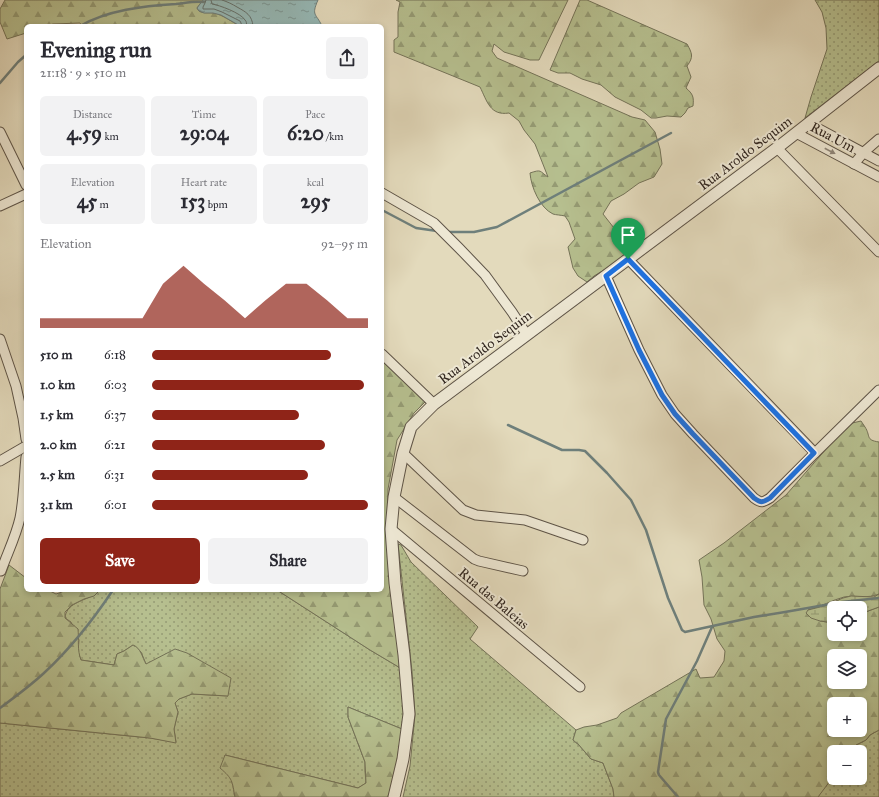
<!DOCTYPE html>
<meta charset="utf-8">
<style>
:root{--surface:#fff;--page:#f2f2f3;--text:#2b2b33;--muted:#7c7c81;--accent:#8f2418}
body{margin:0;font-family:"IM FELL Great Primer",serif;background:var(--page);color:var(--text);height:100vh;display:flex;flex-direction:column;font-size:15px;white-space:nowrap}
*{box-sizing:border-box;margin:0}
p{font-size:13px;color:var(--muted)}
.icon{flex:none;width:22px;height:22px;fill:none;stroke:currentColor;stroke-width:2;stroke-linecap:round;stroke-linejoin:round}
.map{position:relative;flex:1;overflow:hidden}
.details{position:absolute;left:24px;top:24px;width:360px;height:568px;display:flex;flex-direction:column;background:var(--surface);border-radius:6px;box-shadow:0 2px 6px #0003}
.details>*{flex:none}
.controls{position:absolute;left:827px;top:601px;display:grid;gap:8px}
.controls a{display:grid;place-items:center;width:40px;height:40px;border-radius:6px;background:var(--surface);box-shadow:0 2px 6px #0003;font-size:20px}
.pin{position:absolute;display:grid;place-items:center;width:34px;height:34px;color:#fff;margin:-41px -17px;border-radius:50% 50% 50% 0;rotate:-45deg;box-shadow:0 0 4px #0007}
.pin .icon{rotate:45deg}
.round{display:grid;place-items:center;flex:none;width:42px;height:42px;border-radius:6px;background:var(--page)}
.headline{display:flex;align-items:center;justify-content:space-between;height:68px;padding:0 16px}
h1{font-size:22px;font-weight:700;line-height:30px}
.metrics{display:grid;grid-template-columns:repeat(3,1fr);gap:6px;height:68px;padding:4px 16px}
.metrics div{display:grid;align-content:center;border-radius:6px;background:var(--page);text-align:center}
.metrics b{font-size:20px;font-weight:700}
.metrics small{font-size:11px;font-weight:400}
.metrics p{font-size:11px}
.chart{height:112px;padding:8px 16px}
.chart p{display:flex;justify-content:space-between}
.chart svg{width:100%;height:72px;margin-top:4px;fill:var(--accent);opacity:.7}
.button{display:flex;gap:8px;margin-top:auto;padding:8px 16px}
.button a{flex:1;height:46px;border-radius:6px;background:var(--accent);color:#fff;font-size:16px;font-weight:700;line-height:46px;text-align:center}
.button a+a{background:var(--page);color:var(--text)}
ul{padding:0 16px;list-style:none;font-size:13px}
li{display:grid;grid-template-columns:64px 48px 1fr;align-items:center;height:30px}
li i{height:10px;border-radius:5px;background:var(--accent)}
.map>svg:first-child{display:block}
.grass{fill:url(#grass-dots);stroke:#747358}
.forest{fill:url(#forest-firs);stroke:#747358;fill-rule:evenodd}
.wetland{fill:url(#wetland-marsh);stroke:#747358}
.water{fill:url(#water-ripples);stroke:#6e7f7b}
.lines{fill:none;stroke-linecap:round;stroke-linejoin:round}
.shore{stroke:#64706c;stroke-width:1}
.stream{stroke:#6e7f7b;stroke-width:2.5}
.minor-casing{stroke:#5e5447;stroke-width:11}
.tertiary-casing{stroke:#5e5447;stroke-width:13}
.minor{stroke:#ede7d3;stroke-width:9}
.tertiary{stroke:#ede7d3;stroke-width:11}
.oneway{fill:#90877a}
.route-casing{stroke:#fff;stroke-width:8}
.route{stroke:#1a73e8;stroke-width:5}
.labels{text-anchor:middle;stroke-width:4;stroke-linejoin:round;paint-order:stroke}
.street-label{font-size:14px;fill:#322720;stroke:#ede7d3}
</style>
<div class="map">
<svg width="879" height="797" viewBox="0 0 879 797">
<defs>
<pattern id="grass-dots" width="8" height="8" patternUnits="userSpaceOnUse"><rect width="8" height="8" fill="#b6bf8f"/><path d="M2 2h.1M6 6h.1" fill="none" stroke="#959b74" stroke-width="1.8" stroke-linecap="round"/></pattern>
<pattern id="forest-firs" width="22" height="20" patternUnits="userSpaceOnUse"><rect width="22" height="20" fill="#b6bf8f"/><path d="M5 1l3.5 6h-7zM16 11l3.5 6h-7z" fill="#959b74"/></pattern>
<pattern id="wetland-marsh" width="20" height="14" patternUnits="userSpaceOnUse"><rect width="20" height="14" fill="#b6bf8f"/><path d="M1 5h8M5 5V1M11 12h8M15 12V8" fill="none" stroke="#959b74"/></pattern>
<pattern id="water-ripples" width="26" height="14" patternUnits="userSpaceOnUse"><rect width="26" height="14" fill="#96b9b7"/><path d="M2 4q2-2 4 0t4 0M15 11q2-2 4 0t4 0" fill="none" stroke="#7b9694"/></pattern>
</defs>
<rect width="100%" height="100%" fill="#e3dabc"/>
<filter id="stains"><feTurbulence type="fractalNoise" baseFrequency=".005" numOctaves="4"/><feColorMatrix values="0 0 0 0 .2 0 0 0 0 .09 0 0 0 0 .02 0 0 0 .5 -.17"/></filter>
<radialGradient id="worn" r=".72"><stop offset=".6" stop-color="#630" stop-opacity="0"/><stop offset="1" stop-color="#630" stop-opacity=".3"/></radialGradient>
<g class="grass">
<polygon points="815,0 879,0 879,61 805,118 811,97 827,49 826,28 822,12"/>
<polygon points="398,544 401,545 411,562 478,627 470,639 576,730 573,740 579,745 591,759 603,763 613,789 614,797 403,797 410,766 415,715 412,671"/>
<path d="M100 590H277L370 650 397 666 401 669C403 689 406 709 402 729L348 707V717L365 762V771L366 783 358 788 225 755C228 769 233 783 235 797H0V723L150 738 176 742 174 729 178 712 175 703 179 699 192 694 228 696 146 664 141 652 133 645 124 651 117 654 114 665 81 660 78 652 79 640 71 622 65 618C66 604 82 601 92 596 95 595 98 592 100 590Z"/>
<polygon points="879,730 879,797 818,797 834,771 834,778 860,778 860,752 849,752 856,745 866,740 870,735"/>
</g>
<g class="forest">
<path d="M5 0H203L197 8 199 11C204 14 209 12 214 13 223 15 232 22 240 26H82L80 23 53 24 46 26H26V33L7 39 0 22V9Z"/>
<path d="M396 0H568L539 60H530L504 52 494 44 492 51 497 58 632 117 645 120 655 132 660 149 662 164 654 177 639 183 624 194 611 201 603 214 632 251 609 267 594 276 587 282 578 276 573 268 568 247 575 239 569 222 565 216C561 215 556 215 553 214 540 208 531 187 530 173 542 169 539 171 548 177L535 144 524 130 519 121 509 113C490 116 487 101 480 87L394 52V40L398 37V12L400 2Z"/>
<path d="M580 0H587L687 44C692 53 694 57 687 66L691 77 686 88C693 94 694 97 693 106L688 108 685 113 681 117 667 116 656 118H651L641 110 615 97 601 85 582 79 570 73H558L550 70Z"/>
<polygon points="382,352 426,401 414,413 397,440 388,489 387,547 401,669 397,666 370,650 277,590 382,590"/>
<path d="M861 421C862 423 864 425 865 427 871 436 865 440 879 442V594C868 599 856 595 844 597 832 600 821 607 808 610L820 621 827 622 831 626 834 627V634H860V614L879 607V730L870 735 866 740 856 745 849 752H834V771L830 781 818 797H614L613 789 603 763 591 759 579 745 573 740 576 730 584 727 597 725 617 718 621 713 696 669 700 678 714 677 724 661 725 651 717 639 711 619 704 605 702 577 699 560 724 543 786 495 848 424ZM834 656H860V682H834ZM834 704H860V730H834Z"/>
<path d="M9 565 26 578V590H48L56 594 62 592 65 590H100L94 596 84 599 72 605 65 612V618L78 629C79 639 77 650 81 660L114 665 117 654 124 651 133 645C141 648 142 657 146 664L175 649 187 653 231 678 228 696 192 694 179 699 175 703 178 712 174 729 176 743 150 738 0 723V589Z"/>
<path d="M348 707 402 729 391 797H235C232 781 233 779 220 768L225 755 358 788 366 783 365 762 348 717Z"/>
</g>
<polygon class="wetland" points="879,594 879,607 860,614 860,608 834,608 834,627 831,626 827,622 820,621 811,618 806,613 808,610 824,606 843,598 851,596 874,597"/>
<path class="water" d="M203 0H318C311 16 316 13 322 26H240L221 15 213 13H204L199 11 197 8Z"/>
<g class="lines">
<g class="shore">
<polyline points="206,0 205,3 203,7 203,9 214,9 222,12 240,21 241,23 242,26"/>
<path d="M211 0 212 4C219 5 241 13 245 20 247 22 246 23 247 26"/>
<path d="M222 0C228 2 232 4 237 7 246 12 252 15 253 26"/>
</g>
<g class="stream">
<path d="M80 26C108 10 143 6 176 4 185 3 195 1 204 2"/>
<polyline points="0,83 18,62 26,55"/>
<polyline points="382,210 416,228 437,231"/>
<polyline points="448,232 474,232 497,227 671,133"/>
<polyline points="508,425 562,450 579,450 585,451 607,473 631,500 646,530 668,598 682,630 685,632 754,617 785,612 842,602 879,598"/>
<path d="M0 708C15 697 30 686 44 673 70 649 93 620 113 590"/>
<polyline points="678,797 659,775 658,772 666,719 697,661 712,627"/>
</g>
<g class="minor-casing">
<g id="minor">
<polyline points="808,123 879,161"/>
<polyline points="0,132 26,185"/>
<polyline points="796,133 879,177"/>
<polyline points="777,148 879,252"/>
<polyline points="854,164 864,152 879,139"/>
<polyline points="382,193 434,223 459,248 485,275 512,312 527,335"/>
<polyline points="0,206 26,194"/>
<polyline points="628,259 815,453"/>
<path d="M606 276 639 350 662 395 675 414 693 434 754 498C761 503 762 503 770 498L815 453 879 390"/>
<polyline points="0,339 16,386 23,418 26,439"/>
<polyline points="382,354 434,404"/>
<polyline points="403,453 463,510 476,515 525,520 583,540"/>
<polyline points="0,461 26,446"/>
<polyline points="394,497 474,559 479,561 523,571"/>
<polyline points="391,529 580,687"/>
<path d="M1 571C7 554 16 536 20 518 24 498 24 477 26 457"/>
</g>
</g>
<g class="tertiary-casing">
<polyline id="tertiary" points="394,797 403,759 409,714 404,655 395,583 391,529 394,497 403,453 411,427 434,404 777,148 879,68"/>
</g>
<use href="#minor" class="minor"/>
<use href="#tertiary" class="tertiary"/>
</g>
<defs><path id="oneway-solid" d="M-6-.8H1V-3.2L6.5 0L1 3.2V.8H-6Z"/></defs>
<use class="oneway" href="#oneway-solid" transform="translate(830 151) rotate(28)"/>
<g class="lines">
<g class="route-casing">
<path id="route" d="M628 259 814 453 770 498C762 503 761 503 754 498L693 434 675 414 662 395 639 350 606 276Z"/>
</g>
<use href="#route" class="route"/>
</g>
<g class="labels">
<g class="street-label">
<text transform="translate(833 137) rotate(28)" y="5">Rua Um</text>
<text transform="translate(745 153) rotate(-37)" y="5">Rua Aroldo Sequim</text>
<text transform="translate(485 347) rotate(-37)" y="5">Rua Aroldo Sequim</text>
<text transform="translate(494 598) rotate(40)" y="5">Rua das Baleias</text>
</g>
</g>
<rect width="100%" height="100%" filter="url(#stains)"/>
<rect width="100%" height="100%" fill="url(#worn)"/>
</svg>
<div class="controls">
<a><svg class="icon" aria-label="locate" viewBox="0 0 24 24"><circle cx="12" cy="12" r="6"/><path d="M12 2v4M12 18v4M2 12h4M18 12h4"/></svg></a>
<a><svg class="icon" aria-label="layers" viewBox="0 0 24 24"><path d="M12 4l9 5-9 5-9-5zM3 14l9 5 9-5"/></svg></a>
<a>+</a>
<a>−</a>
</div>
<div class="pin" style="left:628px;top:259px;background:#1e9e55"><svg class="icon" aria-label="arrive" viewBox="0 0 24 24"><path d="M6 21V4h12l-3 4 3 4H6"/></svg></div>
<section class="details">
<div class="headline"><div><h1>Evening run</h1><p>21:18 · 9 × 510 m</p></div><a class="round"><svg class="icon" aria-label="share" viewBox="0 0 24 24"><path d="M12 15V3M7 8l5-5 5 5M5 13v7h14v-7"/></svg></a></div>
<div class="metrics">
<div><p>Distance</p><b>4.59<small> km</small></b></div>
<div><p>Time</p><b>29:04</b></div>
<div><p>Pace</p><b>6:20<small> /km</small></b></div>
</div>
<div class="metrics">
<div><p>Elevation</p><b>45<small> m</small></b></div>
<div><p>Heart rate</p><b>153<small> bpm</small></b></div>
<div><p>kcal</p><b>295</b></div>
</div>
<div class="chart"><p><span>Elevation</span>92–95 m</p>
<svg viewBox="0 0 160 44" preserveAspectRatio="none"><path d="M0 44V38L10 38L20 38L30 38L40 38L50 38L60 17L70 6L80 17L90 27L100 38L110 27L120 17L130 17L140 27L150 38L160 38V44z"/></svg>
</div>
<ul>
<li><b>510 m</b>6:18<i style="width:83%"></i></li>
<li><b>1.0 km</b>6:03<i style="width:98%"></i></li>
<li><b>1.5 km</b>6:37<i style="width:68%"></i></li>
<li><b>2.0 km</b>6:21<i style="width:80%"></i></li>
<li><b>2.5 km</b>6:31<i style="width:72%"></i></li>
<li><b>3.1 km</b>6:01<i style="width:100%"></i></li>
</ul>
<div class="button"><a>Save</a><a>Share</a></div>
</section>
</div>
